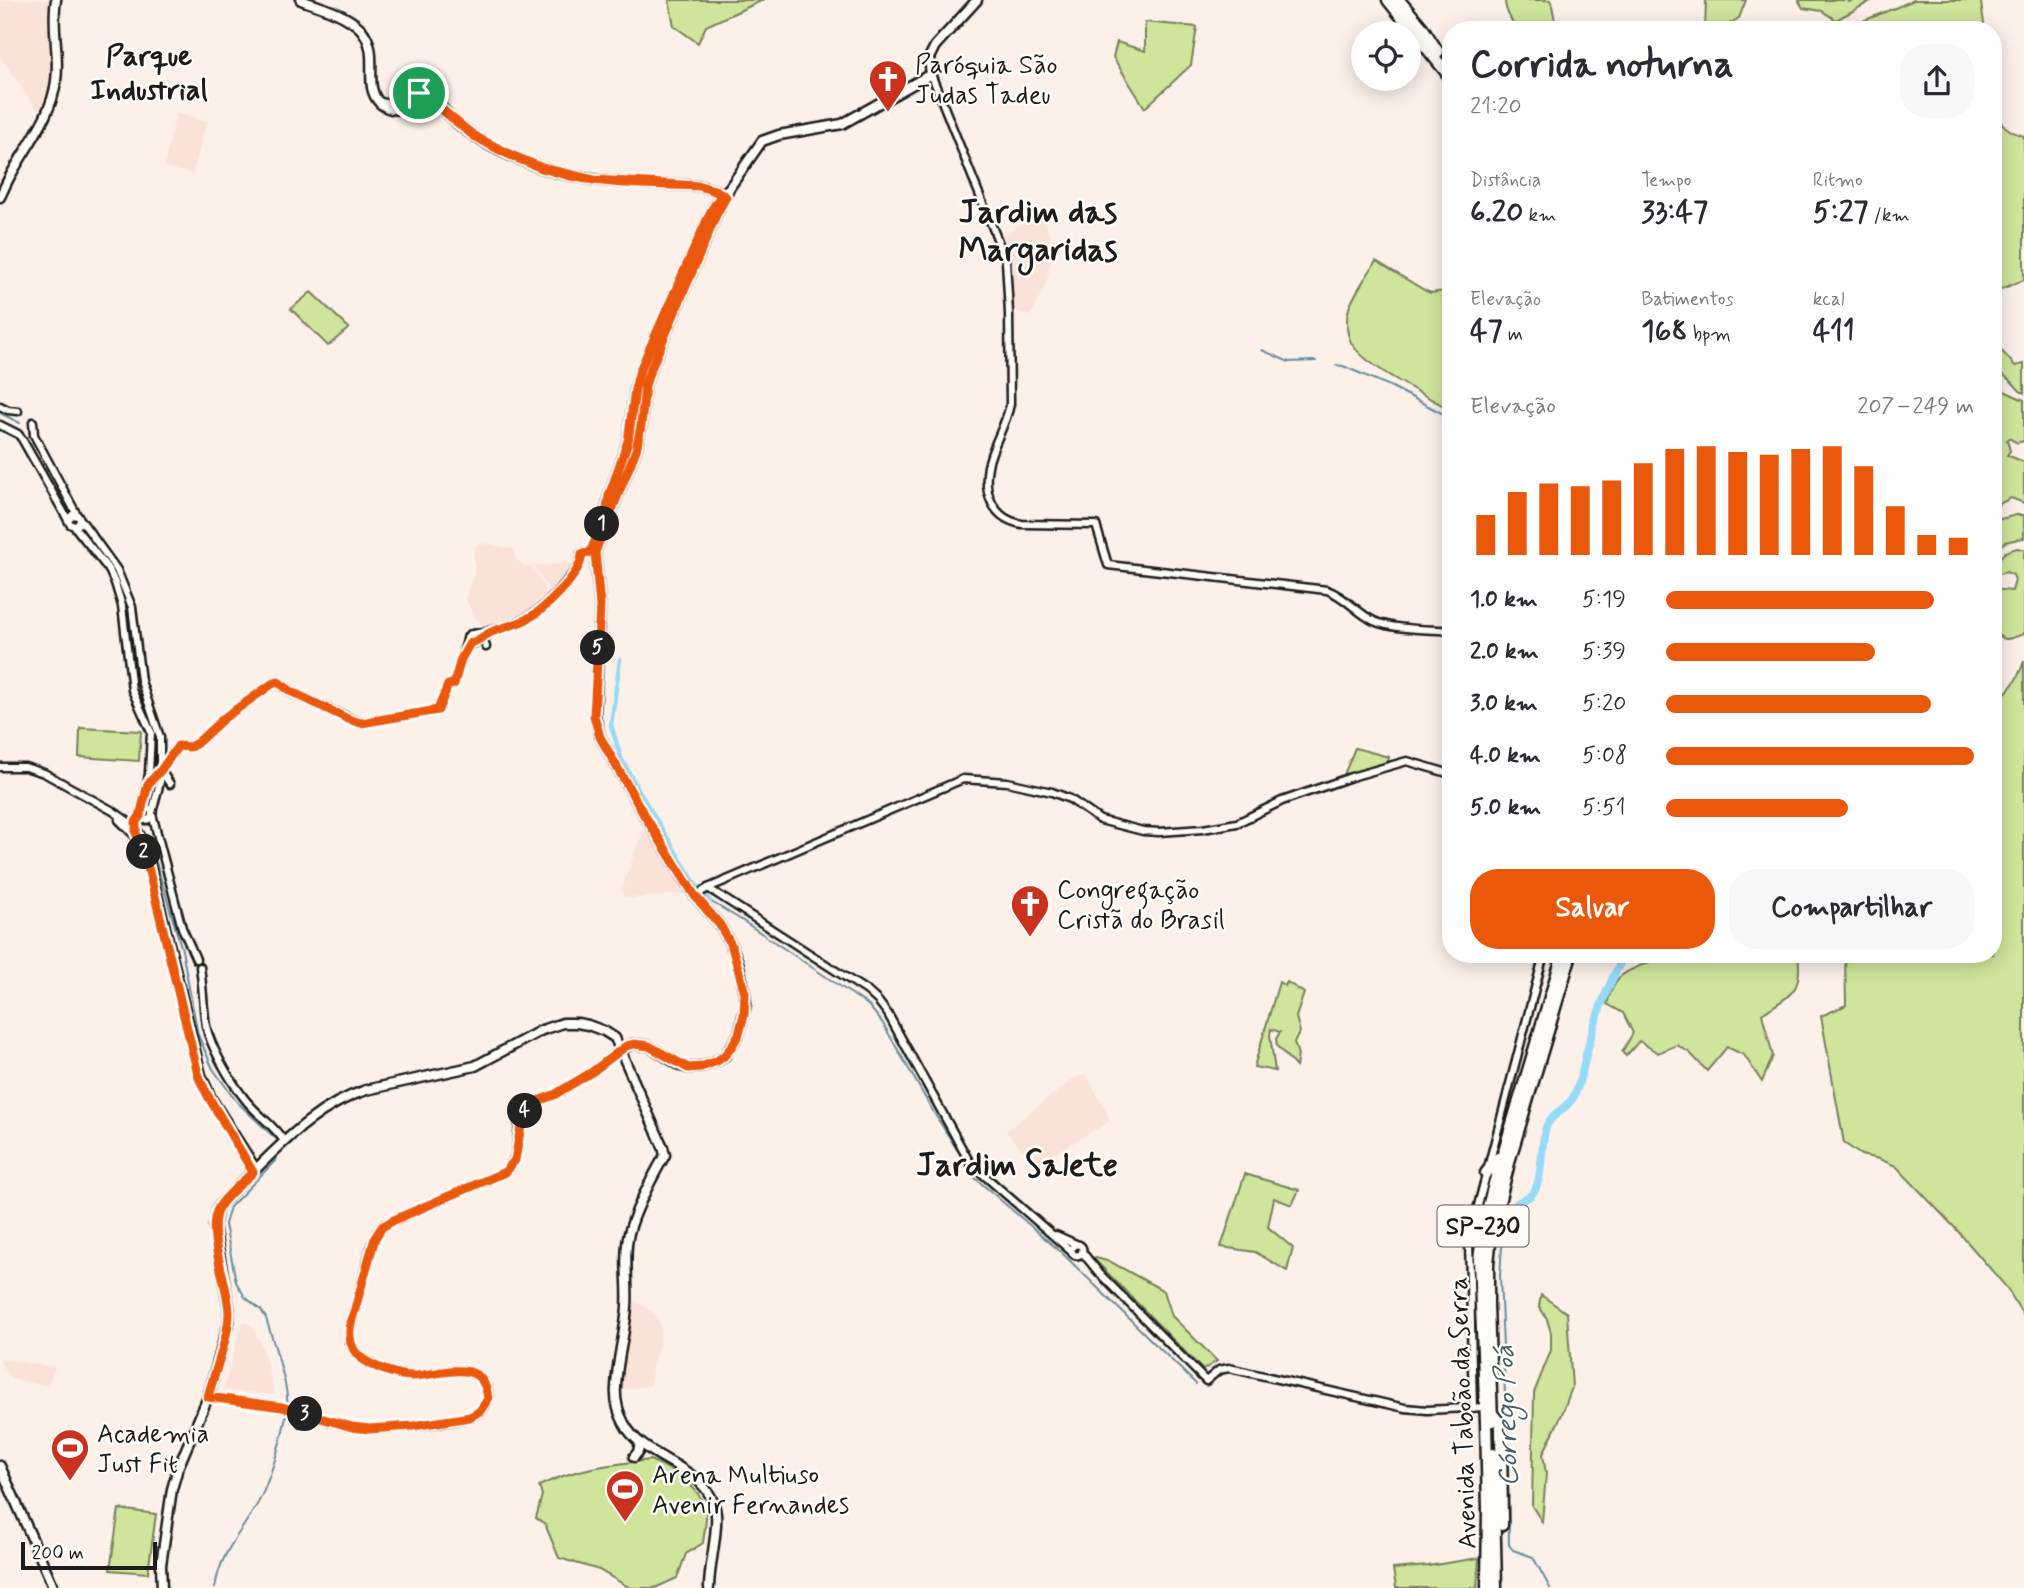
<!DOCTYPE html>
<html lang="pt">
<meta charset="utf-8">
<style>
:root{--surface:#fff;--page:#f7f7f7;--text:#2b2b33;--muted:#7c7c81;--accent:#ea580c}
body{margin:0;font-family:Mynerve,sans-serif;background:var(--page);color:var(--text);height:100vh;display:flex;flex-direction:column;font-size:26px;white-space:nowrap}
*{box-sizing:border-box;margin:0}
p{font-size:23px;color:var(--muted)}
.icon{flex:none;width:38px;height:38px;fill:none;stroke:currentColor;stroke-width:2;stroke-linecap:round;stroke-linejoin:round}
.map{position:relative;flex:1;overflow:hidden}
.sheet{position:absolute;left:1442px;top:21px;width:560px;height:942px;display:flex;flex-direction:column;background:var(--surface);border-radius:28px;box-shadow:0 4px 18px #0003}
.sheet>*{flex:none}
.tools{position:absolute;left:1351px;top:21px;display:grid;gap:14px}
.tools a{display:grid;place-items:center;width:70px;height:70px;border-radius:50%;background:var(--surface);box-shadow:0 4px 18px #0003;font-size:35px}
.scale{position:absolute;left:21px;bottom:18px;width:136px;box-sizing:border-box;padding-left:7px;border:4px solid #1c1c1c;border-top:0;font-size:19px;line-height:24px;white-space:nowrap;color:#1c1c1c;-webkit-text-stroke:5px #fdfcf7;paint-order:stroke}
.pin{position:absolute;display:grid;place-items:center;width:60px;height:60px;color:#fff;margin:-30px;border:4px solid #fff;border-radius:50%;box-shadow:0 2px 7px #0007}
.km{position:absolute;width:35px;height:35px;margin:-18px;border-radius:50%;background:#222;color:#fff;font-size:19px;line-height:35px;text-align:center}
.round{display:grid;place-items:center;flex:none;width:74px;height:74px;border-radius:28px;background:var(--page)}
.head{display:flex;align-items:center;justify-content:space-between;height:119px;padding:0 28px}
h1{font-size:38px;font-weight:700;line-height:52px}
.stats{display:grid;grid-template-columns:repeat(3,1fr);gap:10px;height:119px;padding:7px 28px}
.stats div{display:grid;align-content:center}
.stats b{font-size:30px;font-weight:700}
.stats small{font-size:19px;font-weight:400}
.stats p{font-size:19px}
.chart{height:196px;padding:14px 28px}
.chart p{display:flex;justify-content:space-between}
.chart svg{width:100%;height:126px;margin-top:7px;stroke:var(--accent);stroke-width:6}
.action{display:flex;gap:14px;margin-top:auto;padding:14px 28px}
.action a{flex:1;height:80px;border-radius:28px;background:var(--accent);color:#fff;font-size:28px;font-weight:700;line-height:80px;text-align:center}
.action a+a{background:var(--page);color:var(--text)}
ul{padding:0 28px;list-style:none;font-size:23px}
li{display:grid;grid-template-columns:112px 84px 1fr;align-items:center;height:52px}
li i{height:18px;border-radius:9px;background:var(--accent)}
.map>svg:first-child{display:block}
.built{fill:#fbe2d9}
.green{fill:#cee59b;stroke:#75805c;stroke-width:2}
.lines{fill:none;stroke-linecap:round;stroke-linejoin:round}
.stream{stroke:#658e9f;stroke-width:2}
.canal{stroke:#95daf7;stroke-width:4.5}
.river{stroke:#95daf7;stroke-width:8}
.minor-casing{stroke:#1c1c1c;stroke-width:11}
.major-casing{stroke:#1c1c1c;stroke-width:13}
.highway-casing{stroke:#1c1c1c;stroke-width:15}
.minor{stroke:#fdfcf7;stroke-width:6}
.major{stroke:#fdfcf7;stroke-width:8}
.highway{stroke:#fdfcf7;stroke-width:10}
.route-casing{stroke:#fff;stroke-width:14}
.route{stroke:#ea580c;stroke-width:9}
.labels{text-anchor:middle;stroke-width:5;stroke-linejoin:round;paint-order:stroke}
.shield{fill:#fdfcf7;stroke:#605f5e;stroke-width:2}
.shield-label{font-size:24px;font-weight:bold;fill:#1c1c1c}
.poi-label{font-size:26px;fill:#1c1c1c;stroke:#fdfcf7;text-anchor:start}
.street-label{font-size:26px;fill:#1c1c1c;stroke:#fdfcf7}
.water-label{font-size:28px;font-style:italic;fill:#465e69;stroke:#fdfcf7}
.quarter-label{font-size:30px;font-weight:bold;fill:#1c1c1c;stroke:#fdfcf7}
.district-label{font-size:33px;font-weight:bold;fill:#1c1c1c;stroke:#fdfcf7}
</style>
<div class="map">
<svg width="2024" height="1588" viewBox="0 0 2024 1588">
<rect width="100%" height="100%" fill="#fcf0e9"/>
<filter id="ink" filterUnits="userSpaceOnUse"><feTurbulence type="fractalNoise" baseFrequency=".0143" numOctaves="2"/><feDisplacementMap in="SourceGraphic" scale="14" xChannelSelector="R" yChannelSelector="G"/><feConvolveMatrix kernelMatrix="1 2 1 2 8 2 1 2 1" color-interpolation-filters="sRGB"/></filter>
<g filter="url(#ink)">
<g class="built">
<polygon points="0,0 52,0 51,16 54,74 53,85 42,111 34,106 0,56"/>
<polygon points="176,113 207,121 193,174 164,167"/>
<polygon points="1038,216 1043,218 1050,234 1051,262 1046,285 1030,316 1013,310 1012,255 1002,235"/>
<polygon points="480,543 514,549 516,559 525,566 532,566 549,597 522,617 514,618 510,622 486,630 474,615 465,597 474,573 474,548"/>
<polygon points="574,562 577,562 576,567 551,596 534,565 567,564"/>
<polygon points="647,831 651,833 686,889 683,894 629,898 623,896 622,894 621,890 635,852 643,833"/>
<polygon points="1086,1074 1109,1116 1109,1122 1038,1163 1013,1140 1006,1131 1073,1079"/>
<polygon points="632,1300 643,1305 657,1317 661,1327 661,1335 652,1368 650,1386 620,1390"/>
<polygon points="243,1322 251,1325 262,1346 275,1395 223,1390"/>
<polygon points="0,1359 55,1367 48,1386 12,1379 0,1363"/>
</g>
<g class="green">
<polygon points="669,0 763,0 706,26 698,43 674,26"/>
<path d="M1505 0H1551L1555 21 1554 30H1514C1513 17 1505 15 1505 0Z"/>
<polygon points="1706,0 1746,0 1739,18 1719,30 1705,30"/>
<polygon points="1802,0 1847,0 1849,2 1853,0 1873,0 1836,20 1822,11 1803,8 1799,1"/>
<polygon points="1914,0 1979,0 1981,3 1985,30 1841,30"/>
<polygon points="1145,22 1197,27 1191,65 1145,108 1113,57 1117,42 1145,51"/>
<path d="M1993 97C1996 119 2002 130 2024 136V280L1993 292Z"/>
<path d="M1376 261 1426 291 1431 293 1451 290V410C1427 396 1359 364 1350 340 1346 331 1346 317 1349 308 1355 292 1367 276 1376 261Z"/>
<polygon points="311,292 349,328 328,346 291,309"/>
<polygon points="1993,341 2015,366 2024,364 2024,393 2020,391 2012,382 1993,367"/>
<path d="M1993 386 2024 400V441C2015 444 2016 442 2009 438L2007 440 2010 451 2007 455 2024 462V503L2011 498 1993 507Z"/>
<polygon points="2016,515 2024,515 2024,538 2005,542 1993,552 1993,521"/>
<path d="M2017 548 2024 549V634C2009 638 2006 645 1993 629V589L2012 591 2015 580 2013 575 2006 572 1993 576V565L2005 552Z"/>
<path d="M2024 661V1315H2023L2007 1288 1956 1229 1896 1166 1879 1159 1861 1155 1844 1143 1821 1016 1846 1005 1845 954H1993V703C2010 691 2018 680 2024 661Z"/>
<polygon points="80,728 141,731 139,761 79,757"/>
<polygon points="1355,748 1389,757 1387,767 1343,777"/>
<path d="M1652 954H1798C1803 993 1791 994 1762 1014L1773 1056 1762 1082 1744 1055 1727 1047 1707 1071 1690 1053 1677 1045 1658 1053 1639 1041 1626 1056 1622 1052 1633 1033 1623 1013 1607 1004C1616 971 1623 974 1651 961Z"/>
<polygon points="1279,982 1285,986 1287,982 1304,993 1296,1017 1300,1032 1294,1042 1298,1055 1296,1067 1277,1046 1276,1039 1280,1032 1271,1029 1270,1035 1275,1071 1254,1067"/>
<polygon points="1245,1174 1299,1190 1292,1205 1274,1198 1268,1227 1293,1248 1287,1271 1255,1252 1221,1247"/>
<polygon points="1092,1257 1111,1262 1164,1291 1172,1316 1217,1361 1203,1370"/>
<polygon points="1541,1295 1567,1313 1572,1387 1562,1414 1543,1454 1546,1474 1542,1522 1532,1506 1534,1393 1551,1350 1551,1333 1547,1319 1539,1306"/>
<path d="M650 1460C673 1469 705 1489 706 1516 706 1525 704 1534 703 1543L686 1554 677 1578 655 1588H630L599 1570 559 1558 545 1524 536 1518 542 1495 539 1486C577 1467 609 1465 650 1460Z"/>
<polygon points="119,1509 156,1514 148,1573 110,1570"/>
<polygon points="1479,1558 1477,1588 1396,1588 1393,1569 1428,1566"/>
</g>
<g class="lines">
<g class="stream">
<polyline points="1262,350 1289,362 1316,361"/>
<polyline points="1336,365 1343,366 1392,387 1451,418"/>
<polyline points="0,413 20,423"/>
<polyline points="148,835 182,950 198,1035 213,1069 237,1102 275,1138"/>
<polyline points="710,901 743,921 868,1005 882,1022 934,1113 975,1178 1062,1253 1196,1384"/>
<polyline points="1509,1225 1502,1246 1500,1276 1508,1465 1509,1545 1513,1550 1533,1557 1550,1588"/>
<path d="M215 1588C220 1554 238 1536 255 1508 268 1488 290 1418 287 1396 284 1370 273 1343 266 1318L261 1310 245 1297 236 1282 225 1224 230 1207 276 1160"/>
</g>
<polyline class="canal" points="620,659 611,725 621,758 643,798 696,885 710,901"/>
<path class="river" d="M1517 1203C1521 1201 1527 1198 1531 1195 1544 1184 1540 1144 1546 1127 1551 1113 1568 1109 1574 1096 1582 1079 1584 1061 1589 1044 1597 1012 1609 983 1625 954"/>
<g class="minor-casing">
<g id="minor">
<path d="M931 74 1006 261 1009 313 1010 404C1006 426 992 445 988 466 983 494 993 519 1022 524L1096 525 1108 565 1327 590C1345 596 1357 613 1374 621 1394 630 1428 629 1451 631"/>
<polyline points="0,406 8,410 18,411"/>
<polyline points="33,422 34,435 77,515"/>
<polyline points="0,425 18,434 22,439 68,520"/>
<polyline points="80,520 78,525 74,526 70,524 68,520 72,515 78,516 117,570 132,607 141,681 160,737 160,782 152,813"/>
<polyline points="74,526 109,570 115,583 122,606 132,690 151,732 149,774 142,810"/>
<path d="M473 634C515 627 539 617 566 582 573 574 581 565 581 554L595 552"/>
<circle cx="472" cy="639" r="5"/>
<polyline points="486,647 484,641 487,634"/>
<polyline points="0,767 25,767 44,773 113,811 136,827 146,845 202,1075 212,1098 256,1168"/>
<polyline points="161,771 170,784"/>
<polyline points="148,784 161,770 178,746 190,747 197,743 224,718 274,683 278,683 292,693 361,723 438,710 448,685 454,684 467,640"/>
<circle cx="146" cy="814" r="6"/>
<polyline points="152,814 182,928 196,959"/>
<polyline points="119,820 137,838 144,852"/>
<polyline points="708,888 867,991 878,1001 888,1014 970,1163 1072,1252"/>
<polyline points="695,896 708,888 963,779 1007,782 1052,792 1070,799 1100,820 1143,831 1159,832 1203,829 1237,823 1282,801 1351,777 1407,761 1451,774"/>
<path d="M200 967C203 986 203 1007 206 1026 211 1048 230 1080 244 1098 256 1114 273 1124 284 1141"/>
<polyline points="240,1150 253,1172"/>
<polyline points="1056,1235 1076,1244"/>
<circle cx="1077" cy="1250" r="5.5"/>
<polyline points="1082,1252 1099,1273 1206,1381 1219,1370 1229,1368 1405,1408 1427,1410 1485,1407"/>
<path d="M208 1397C234 1401 261 1402 287 1409 314 1415 341 1428 369 1429 389 1429 459 1423 475 1415 480 1412 487 1405 488 1399 489 1394 487 1387 485 1384 470 1360 437 1375 415 1376 398 1377 362 1364 353 1349 348 1341 350 1332 351 1323L372 1244 377 1233 386 1224 505 1172C525 1154 511 1123 528 1107 536 1100 548 1098 558 1093 580 1080 601 1066 621 1049"/>
<polyline points="1473,1408 1469,1240 1544,954"/>
<polyline points="296,1412 301,1423"/>
</g>
</g>
<g class="major-casing">
<g id="major">
<path d="M301 0C320 7 344 13 360 28 383 53 360 86 381 104 399 119 420 97 439 108"/>
<path d="M380 103C385 104 391 105 396 104 405 101 411 92 420 93 432 94 447 115 457 123 480 143 513 158 542 168 592 185 647 183 700 186L715 190 725 196"/>
<path d="M0 197C4 189 7 181 12 173 28 144 52 115 56 81 60 54 51 27 56 0"/>
<polyline points="605,518 609,496 628,441 635,389 641,370 711,212 719,198 728,189"/>
<polyline points="621,1049 633,1044 649,1046 681,1066 688,1068 701,1067 717,1061 725,1056 739,1034 746,1004 745,993 738,962 732,947 720,925 695,896 643,813 600,737 595,716 600,606 595,552 636,450 641,426 645,386 649,373 717,213 730,187 762,141 779,135 842,124 931,74 929,58 935,46 977,0"/>
<polyline points="634,1457 638,1452 640,1443"/>
<polyline points="0,1466 54,1588"/>
<path d="M162 1588 161 1565 172 1489 178 1468 208 1397 229 1322V1308L214 1226 217 1211 220 1205C232 1191 246 1178 259 1166 290 1135 323 1104 366 1090L475 1066 542 1030 563 1023H577L588 1025 604 1031 615 1038 663 1147 665 1155C653 1176 635 1210 629 1233 623 1257 629 1283 627 1307 625 1334 617 1360 616 1387 615 1399 618 1412 624 1423 644 1463 710 1464 716 1514 718 1534 709 1565 709 1588"/>
</g>
</g>
<g class="highway-casing">
<g id="highway">
<polyline points="1388,0 1451,78"/>
<polyline points="1399,0 1422,27 1438,52"/>
<polyline points="1486,1173 1498,1158"/>
<polyline points="1490,1411 1500,1423 1501,1429 1502,1525"/>
<polyline points="1492,1421 1488,1306 1488,1264 1491,1234 1511,1155 1571,954"/>
<polyline points="1493,1454 1496,1588"/>
<polyline points="1487,1588 1488,1509 1486,1422 1479,1260 1484,1223 1494,1184 1563,954"/>
</g>
</g>
<use href="#minor" class="minor"/>
<use href="#major" class="major"/>
<use href="#highway" class="highway"/>
</g>
</g>
<g class="lines" filter="url(#ink)">
<g class="route-casing">
<path id="route" d="M419 93 432 99 441 109 474 136 516 157 542 168 594 180 700 186 715 190 722 194 711 211 640 370 635 389 628 441 609 496 606 515 590 553 582 554C581 575 544 611 525 620 515 625 504 627 494 631 485 634 478 642 470 643L461 659 454 684 448 685 438 710 361 723 348 719 292 692 278 682 272 684 224 718 197 743 190 747 178 746 161 770 148 784 140 816 136 822V833L145 855 199 1078 208 1096 253 1172C242 1183 227 1194 219 1207 204 1231 229 1285 229 1313 229 1337 214 1373 208 1397L282 1407 352 1427 369 1429 413 1426 470 1417 480 1411 488 1399C484 1354 440 1376 412 1376 396 1376 362 1364 354 1350 349 1341 349 1332 351 1323L375 1238 382 1227 394 1220 505 1172 515 1160 523 1115 527 1108 535 1102 554 1095 592 1072 626 1046 634 1044 649 1046 688 1068 701 1067 717 1061 724 1056 730 1049 739 1034 744 1015 745 993 732 947 720 925 695 896 643 813 600 737 594 716 600 606 595 552 636 450 641 426 645 386 649 373 717 213 726 197C718 191 710 189 700 186 658 184 613 185 571 176 537 168 501 153 472 134 460 126 450 115 438 107 430 102 423 100 415 94L419 93"/>
</g>
<use href="#route" class="route"/>
</g>
<defs>
<g id="church-pin" transform="scale(2.0125)"><path d="M0 17L-7.5 6A9.5 9.5 0 1 1 7.5 6Z" fill="#c8321e" stroke="#fdfcf7"/><path d="M-1.2-6h2.4v3.5h3.3v2.4h-3.3V6h-2.4V-.1h-3.3v-2.4h3.3Z" fill="#fff"/></g>
<g id="stadium-pin" transform="scale(2.0125)"><path d="M0 17L-7.5 6A9.5 9.5 0 1 1 7.5 6Z" fill="#c8321e" stroke="#fdfcf7"/><path d="M0-5a6.5 5 0 1 0 0 10a6.5 5 0 1 0 0-10ZM-3.5-1.8h7v3.6h-7Z" fill="#fff"/></g>
</defs>
<g fill-rule="evenodd">
<use href="#church-pin" x="888" y="79"/>
<use href="#church-pin" x="1030" y="904"/>
<use href="#stadium-pin" x="70" y="1448"/>
<use href="#stadium-pin" x="625" y="1489"/>
</g>
<g class="labels">
<rect class="shield" x="1437.5" y="1205.5" width="91" height="41" rx="5"/>
<g class="shield-label">
<text x="1483" y="1234">SP-230</text>
</g>
<g class="poi-label">
<text x="915" y="73">Paróquia São<tspan x="915" dy="30">Judas Tadeu</tspan></text>
<text x="1057" y="898">Congregação<tspan x="1057" dy="30">Cristã do Brasil</tspan></text>
<text x="97" y="1442">Academia<tspan x="97" dy="30">Just Fit</tspan></text>
<text x="652" y="1483">Arena Multiuso<tspan x="652" dy="30">Avenir Fernandes</tspan></text>
</g>
<g class="street-label">
<text transform="translate(1462 1413) rotate(-92)" y="9">Avenida Taboão da Serra</text>
</g>
<g class="water-label">
<text transform="translate(1505 1416) rotate(-92)" y="10">Córrego Poá</text>
</g>
<g class="quarter-label">
<text x="149" y="65">Parque<tspan x="149" dy="34">Industrial</tspan></text>
</g>
<g class="district-label">
<text x="1038" y="222">Jardim das<tspan x="1038" dy="38">Margaridas</tspan></text>
<text x="1017" y="1175">Jardim Salete</text>
</g>
</g>
</svg>
<div class="tools">
<a><svg class="icon" aria-label="locate" viewBox="0 0 24 24"><circle cx="12" cy="12" r="6"/><path d="M12 2v4M12 18v4M2 12h4M18 12h4"/></svg></a>
</div>
<div class="scale">200 m</div>
<div class="pin" style="left:419px;top:93px;background:#1e9e55"><svg class="icon" aria-label="arrive" viewBox="0 0 24 24"><path d="M6 21V4h12l-3 4 3 4H6"/></svg></div>
<b class="km" style="left:602px;top:524px">1</b>
<b class="km" style="left:144px;top:852px">2</b>
<b class="km" style="left:305px;top:1414px">3</b>
<b class="km" style="left:525px;top:1111px">4</b>
<b class="km" style="left:598px;top:648px">5</b>
<section class="sheet">
<div class="head"><div><h1>Corrida noturna</h1><p>21:20</p></div><a class="round"><svg class="icon" aria-label="share" viewBox="0 0 24 24"><path d="M12 15V3M7 8l5-5 5 5M5 13v7h14v-7"/></svg></a></div>
<div class="stats">
<div><p>Distância</p><b>6.20<small> km</small></b></div>
<div><p>Tempo</p><b>33:47</b></div>
<div><p>Ritmo</p><b>5:27<small> /km</small></b></div>
</div>
<div class="stats">
<div><p>Elevação</p><b>47<small> m</small></b></div>
<div><p>Batimentos</p><b>168<small> bpm</small></b></div>
<div><p>kcal</p><b>411</b></div>
</div>
<div class="chart"><p><span>Elevação</span>207–249 m</p>
<svg viewBox="0 0 160 44" preserveAspectRatio="none"><path d="M5 44V30M15 44V22M25 44V19M35 44V20M45 44V18M55 44V12M65 44V7M75 44V6M85 44V8M95 44V9M105 44V7M115 44V6M125 44V13M135 44V27M145 44V37M155 44V38"/></svg>
</div>
<ul>
<li><b>1.0 km</b>5:19<i style="width:87%"></i></li>
<li><b>2.0 km</b>5:39<i style="width:68%"></i></li>
<li><b>3.0 km</b>5:20<i style="width:86%"></i></li>
<li><b>4.0 km</b>5:08<i style="width:100%"></i></li>
<li><b>5.0 km</b>5:51<i style="width:59%"></i></li>
</ul>
<div class="action"><a>Salvar</a><a>Compartilhar</a></div>
</section>
</div>
